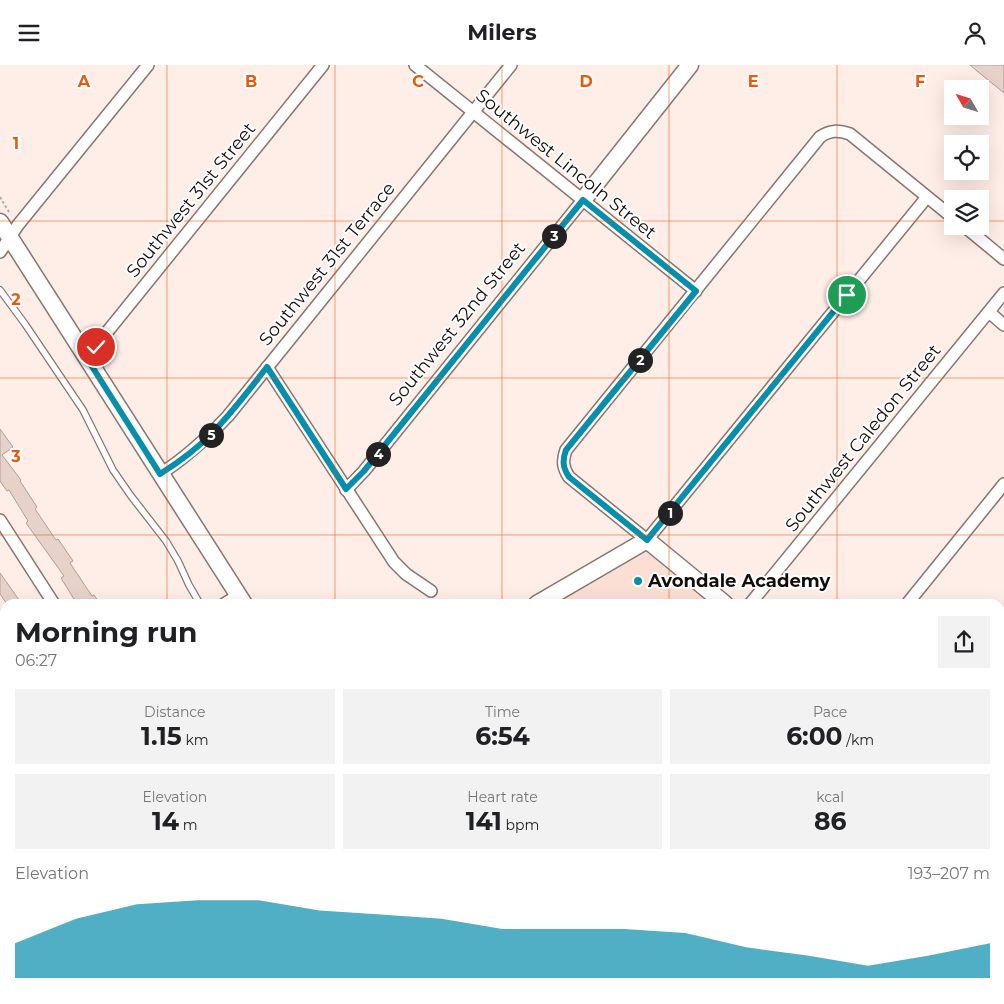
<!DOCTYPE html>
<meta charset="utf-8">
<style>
:root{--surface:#fff;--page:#f2f2f2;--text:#202124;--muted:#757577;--accent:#078eac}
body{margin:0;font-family:Montserrat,sans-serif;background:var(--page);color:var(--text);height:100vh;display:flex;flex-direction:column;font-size:19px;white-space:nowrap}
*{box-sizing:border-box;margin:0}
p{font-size:16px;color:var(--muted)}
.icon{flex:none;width:28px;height:28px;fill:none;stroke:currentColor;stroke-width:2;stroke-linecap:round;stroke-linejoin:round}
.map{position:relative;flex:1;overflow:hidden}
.details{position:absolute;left:0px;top:534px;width:1005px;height:406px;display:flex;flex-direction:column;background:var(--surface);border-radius:15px 15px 0 0;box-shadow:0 5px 20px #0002}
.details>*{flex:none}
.needle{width:32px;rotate:309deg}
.buttons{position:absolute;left:944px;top:15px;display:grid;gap:10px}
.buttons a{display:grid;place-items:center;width:45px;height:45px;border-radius:0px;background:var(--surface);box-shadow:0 5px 20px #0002;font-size:25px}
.pin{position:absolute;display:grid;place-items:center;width:42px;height:42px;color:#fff;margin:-21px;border:2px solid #fff;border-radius:50%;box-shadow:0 1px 5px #0007}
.km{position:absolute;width:25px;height:25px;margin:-12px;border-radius:50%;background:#222;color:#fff;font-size:14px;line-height:25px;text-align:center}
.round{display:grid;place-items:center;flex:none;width:52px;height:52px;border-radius:0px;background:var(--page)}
.summary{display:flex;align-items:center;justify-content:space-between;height:85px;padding:0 15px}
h1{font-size:28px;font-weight:700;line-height:38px}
.figures{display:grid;grid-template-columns:repeat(3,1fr);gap:8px;height:85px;padding:5px 15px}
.figures div{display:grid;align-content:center;border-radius:0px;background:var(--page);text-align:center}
.figures b{font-size:25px;font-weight:700}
.figures small{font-size:14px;font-weight:400}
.figures p{font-size:14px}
.chart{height:140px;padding:10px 15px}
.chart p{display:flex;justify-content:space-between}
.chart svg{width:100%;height:90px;margin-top:5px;fill:var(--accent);opacity:.7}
header{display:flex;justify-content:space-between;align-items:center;height:65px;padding:0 15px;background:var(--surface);font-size:22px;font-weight:700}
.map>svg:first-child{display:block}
.built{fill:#fcdfd4}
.building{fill:#e7d2ca;stroke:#b19d96}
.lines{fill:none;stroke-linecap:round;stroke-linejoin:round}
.lane-casing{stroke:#88756f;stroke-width:8}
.street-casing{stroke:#88756f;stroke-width:14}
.secondary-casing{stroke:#88756f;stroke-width:19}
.path{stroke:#b7a8a3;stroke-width:2;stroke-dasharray:2.5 2.5;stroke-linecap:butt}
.lane{stroke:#fff;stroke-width:5.5}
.street{stroke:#fff;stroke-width:11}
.secondary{stroke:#fff;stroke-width:16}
.route-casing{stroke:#fff;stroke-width:10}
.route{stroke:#078eac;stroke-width:6}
.grid{fill:none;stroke:#e8590c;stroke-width:1;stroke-opacity:0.55}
.poi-dot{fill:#078eac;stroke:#fff;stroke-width:2}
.labels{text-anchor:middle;stroke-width:4;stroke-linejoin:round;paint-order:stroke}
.street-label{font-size:18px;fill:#130c0a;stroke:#fff}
.poi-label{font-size:18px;font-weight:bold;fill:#130c0a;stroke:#fff;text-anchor:start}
.grid-label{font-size:16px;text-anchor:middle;font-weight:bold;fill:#e8590c;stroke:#fff;stroke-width:4;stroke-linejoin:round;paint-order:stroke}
</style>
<header><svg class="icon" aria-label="menu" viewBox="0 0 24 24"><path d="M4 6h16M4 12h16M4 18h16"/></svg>Milers<svg class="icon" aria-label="person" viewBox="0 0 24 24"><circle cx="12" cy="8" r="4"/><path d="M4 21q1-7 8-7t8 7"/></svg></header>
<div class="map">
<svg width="1004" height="939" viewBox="0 0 1004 939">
<rect width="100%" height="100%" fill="#ffede7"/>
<g class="built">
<polygon points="642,486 648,487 657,493 714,539 551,539"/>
<polygon points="705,935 962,935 958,939 701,939"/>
</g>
<g class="building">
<polygon points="970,0 1004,0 1004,28 977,6"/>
<polygon points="0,364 13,382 2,390 21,415 20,416 37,442 35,444 56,475 58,474 73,496 70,498 92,531 94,530 100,539 77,539 61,513 64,511 26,458 28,456 9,425 7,426 0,416"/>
<polygon points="0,508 22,539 7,539 0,529"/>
</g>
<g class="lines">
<g class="lane-casing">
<g id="lane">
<polyline points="0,225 25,259 83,345 113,405 131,431 166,476 178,496 189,520 200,539"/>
<polyline points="852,935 856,939"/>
<polyline points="842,939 845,935"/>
</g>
</g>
<g class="street-casing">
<g id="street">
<polyline points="415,0 696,226"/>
<path d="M927 132 647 475 569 412C563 403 562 396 566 385L820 72C830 65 838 65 850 69L952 152"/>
<polyline points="964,161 1004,194"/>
<polyline points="0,187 18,160 148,0"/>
<polyline points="989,247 1004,260"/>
<polyline points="86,292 95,282 323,0"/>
<polyline points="267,302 394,497 406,509 431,526"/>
<path d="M160 409C186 393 207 373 228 351L511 0"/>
<polyline points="346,425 364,406 583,135"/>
<polyline points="0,455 54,539"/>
<polyline points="224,539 239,530"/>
<polyline points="750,539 1004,228"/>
<polyline points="907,539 1004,419"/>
<polyline points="0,681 5,677"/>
<polyline points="1000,766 1004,769"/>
<polyline points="0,883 5,877"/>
<polyline points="1000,929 1004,932"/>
<polyline points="233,935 238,939"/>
<polyline points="118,939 121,935"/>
<polyline points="525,939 529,935"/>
</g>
</g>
<g class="secondary-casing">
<g id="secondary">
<polyline points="583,135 690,0"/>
<polyline points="0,157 244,539"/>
<polyline points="537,539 647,475 725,539"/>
<polyline points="1000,611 1004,606"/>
<polyline points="357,935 358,939"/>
<polyline points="285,939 289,935"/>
<polyline points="969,939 973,935"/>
</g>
</g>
<g class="path">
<polyline points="0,132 9,147"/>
<polyline points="0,659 5,663"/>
<polyline points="0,698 5,693"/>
</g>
<use href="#lane" class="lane"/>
<use href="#street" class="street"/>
<use href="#secondary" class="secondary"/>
</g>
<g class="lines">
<g class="route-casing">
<path id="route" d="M96 282 86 292 160 409C179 397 197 384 212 368 232 348 249 325 267 302L346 424 364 406 583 135 696 226 566 385C562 396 563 403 569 412L647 475 847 230"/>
</g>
<use href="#route" class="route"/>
</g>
<path class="grid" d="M167 0V539M335 0V539M502 0V539M669 0V539M837 0V539M0 156H952M980 156H1004M0 313H1004M0 470H1004M0 626H5M1000 626H1004M0 782H5M1000 782H1004M167 935V939M335 935V939M502 935V939M669 935V939M837 935V939"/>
<circle class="poi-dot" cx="638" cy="516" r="5"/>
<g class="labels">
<g class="street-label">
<text transform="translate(566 99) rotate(39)" y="6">Southwest Lincoln Street</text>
<text transform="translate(191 135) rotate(-51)" y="6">Southwest 31st Street</text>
<text transform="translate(327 199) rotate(-51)" y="6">Southwest 31st Terrace</text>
<text transform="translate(457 259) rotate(-51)" y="6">Southwest 32nd Street</text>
<text transform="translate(863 373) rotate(-51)" y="6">Southwest Caledon Street</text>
</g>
<g class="poi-label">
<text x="648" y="522">Avondale Academy</text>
</g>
</g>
<g class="grid-label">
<text x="84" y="22">A</text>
<text x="251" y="22">B</text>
<text x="418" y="22">C</text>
<text x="586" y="22">D</text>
<text x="753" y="22">E</text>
<text x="920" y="22">F</text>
<text x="16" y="84">1</text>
<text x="16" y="240">2</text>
<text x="16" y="397">3</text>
</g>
</svg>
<div class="buttons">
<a><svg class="needle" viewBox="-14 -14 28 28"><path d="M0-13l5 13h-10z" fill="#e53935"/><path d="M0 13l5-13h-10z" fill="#757577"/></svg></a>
<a><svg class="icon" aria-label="locate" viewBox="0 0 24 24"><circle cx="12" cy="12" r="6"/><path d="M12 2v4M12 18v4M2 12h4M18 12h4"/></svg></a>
<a><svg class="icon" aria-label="layers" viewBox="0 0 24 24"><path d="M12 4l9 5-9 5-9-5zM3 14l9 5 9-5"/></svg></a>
</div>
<div class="pin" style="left:847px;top:230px;background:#1e9e55"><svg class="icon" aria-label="arrive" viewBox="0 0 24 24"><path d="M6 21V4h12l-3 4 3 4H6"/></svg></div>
<div class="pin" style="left:96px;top:282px;background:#d93025"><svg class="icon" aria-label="check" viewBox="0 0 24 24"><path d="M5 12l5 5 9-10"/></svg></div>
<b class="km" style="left:670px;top:448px">1</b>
<b class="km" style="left:640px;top:295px">2</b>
<b class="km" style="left:554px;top:171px">3</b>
<b class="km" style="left:378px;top:389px">4</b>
<b class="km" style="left:211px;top:370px">5</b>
<section class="details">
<div class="summary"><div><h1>Morning run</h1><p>06:27</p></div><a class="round"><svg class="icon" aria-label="share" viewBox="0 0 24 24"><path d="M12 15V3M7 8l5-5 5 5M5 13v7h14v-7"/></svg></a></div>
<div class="figures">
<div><p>Distance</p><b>1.15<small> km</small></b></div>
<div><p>Time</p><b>6:54</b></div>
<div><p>Pace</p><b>6:00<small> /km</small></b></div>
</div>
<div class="figures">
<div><p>Elevation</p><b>14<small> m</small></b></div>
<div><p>Heart rate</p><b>141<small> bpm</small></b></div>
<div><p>kcal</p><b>86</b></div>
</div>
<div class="chart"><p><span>Elevation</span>193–207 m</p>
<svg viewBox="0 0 160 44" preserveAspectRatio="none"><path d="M0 44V27L10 15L20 8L30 6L40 6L50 11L60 13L70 15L80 20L90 20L100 20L110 22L120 29L130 33L140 38L150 33L160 27V44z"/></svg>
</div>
</section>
</div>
